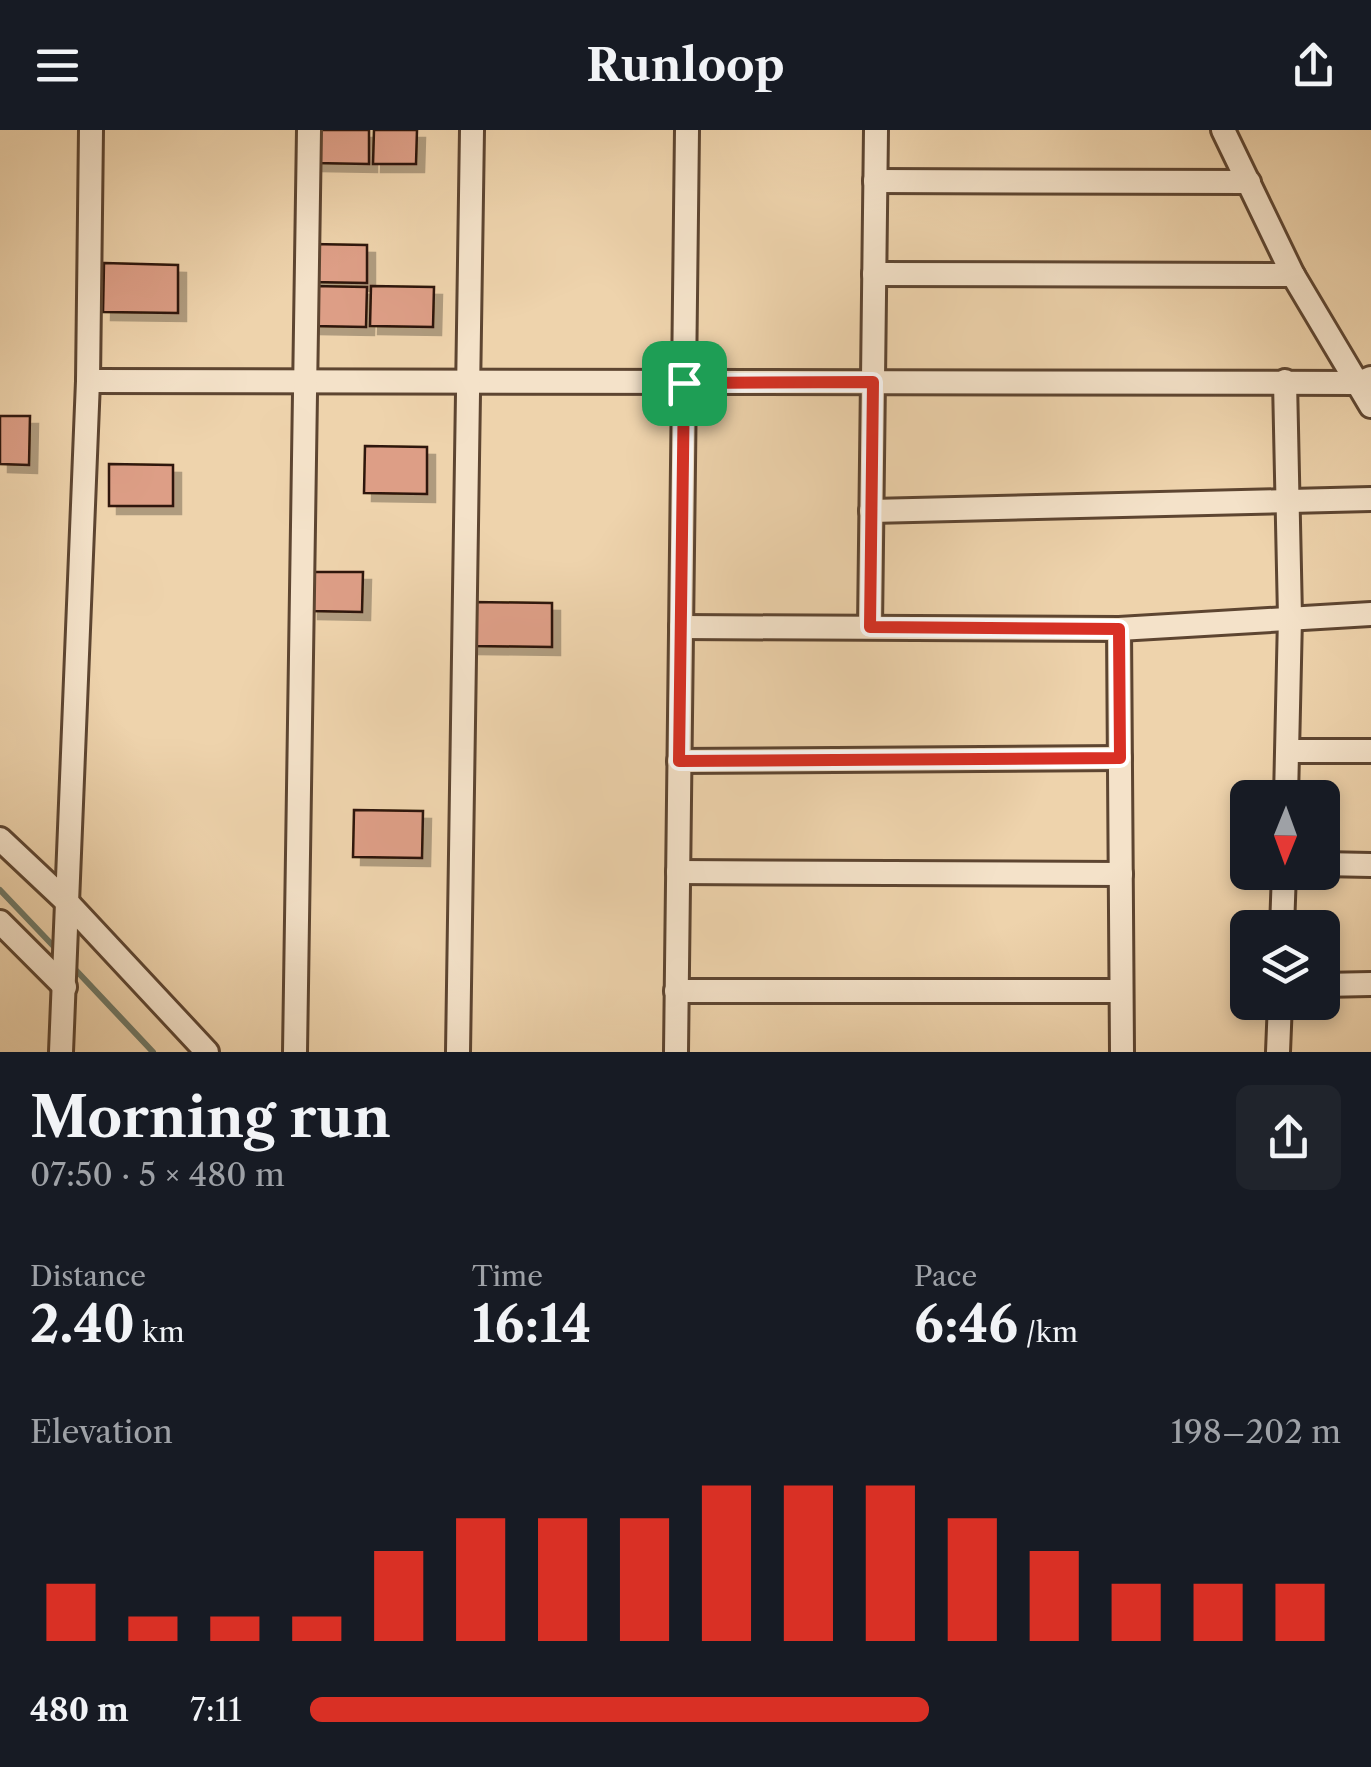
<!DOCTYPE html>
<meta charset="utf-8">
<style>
:root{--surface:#171b24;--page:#20242c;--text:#f1f3f6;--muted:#9ea1a6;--accent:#d93025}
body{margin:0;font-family:"Libre Caslon Text",serif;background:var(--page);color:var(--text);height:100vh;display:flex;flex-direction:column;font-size:38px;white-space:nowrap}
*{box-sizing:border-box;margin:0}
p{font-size:32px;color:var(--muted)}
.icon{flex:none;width:55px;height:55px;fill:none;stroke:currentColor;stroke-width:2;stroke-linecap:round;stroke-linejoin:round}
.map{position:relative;height:922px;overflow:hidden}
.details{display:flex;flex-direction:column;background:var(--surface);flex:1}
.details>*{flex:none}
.needle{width:65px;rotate:181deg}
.buttons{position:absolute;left:1230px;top:650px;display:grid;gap:20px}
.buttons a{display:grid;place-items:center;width:110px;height:110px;border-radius:15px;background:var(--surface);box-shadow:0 5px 15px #0003;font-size:50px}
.pin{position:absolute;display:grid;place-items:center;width:85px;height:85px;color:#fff;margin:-42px;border-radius:20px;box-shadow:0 5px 15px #0006}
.round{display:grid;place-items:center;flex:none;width:105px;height:105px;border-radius:15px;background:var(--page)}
.summary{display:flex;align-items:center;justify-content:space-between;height:170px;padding:0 30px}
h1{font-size:55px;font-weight:700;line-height:75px}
.stats{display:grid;grid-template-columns:repeat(3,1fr);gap:15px;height:170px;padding:10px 30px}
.stats div{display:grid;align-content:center}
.stats b{font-size:50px;font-weight:700}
.stats small{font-size:28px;font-weight:400}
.stats p{font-size:28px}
.chart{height:280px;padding:20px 30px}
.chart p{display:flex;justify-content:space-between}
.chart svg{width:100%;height:180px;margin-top:10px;stroke:var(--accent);stroke-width:6}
ul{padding:0 30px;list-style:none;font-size:32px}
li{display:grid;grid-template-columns:160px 120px 1fr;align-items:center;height:75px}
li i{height:25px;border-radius:12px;background:var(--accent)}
header{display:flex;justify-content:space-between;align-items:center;height:130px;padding:0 30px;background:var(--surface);font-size:45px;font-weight:700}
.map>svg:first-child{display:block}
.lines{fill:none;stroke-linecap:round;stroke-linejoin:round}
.stream{stroke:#6f7866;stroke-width:6}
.building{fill:#dd9e86;stroke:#2d1608;stroke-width:2.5;filter:url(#shadow)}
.minor-casing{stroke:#5d4531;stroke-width:28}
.minor{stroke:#f4e2c9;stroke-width:22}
.route-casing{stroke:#fff;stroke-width:20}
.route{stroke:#d93025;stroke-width:12}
</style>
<header><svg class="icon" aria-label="menu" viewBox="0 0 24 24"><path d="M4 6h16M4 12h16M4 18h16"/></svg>Runloop<svg class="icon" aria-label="share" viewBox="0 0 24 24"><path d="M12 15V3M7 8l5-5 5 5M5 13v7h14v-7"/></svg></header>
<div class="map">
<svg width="1371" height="922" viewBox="0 0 1371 922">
<defs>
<filter id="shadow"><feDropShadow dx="8" dy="8" stdDeviation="0" flood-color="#0004"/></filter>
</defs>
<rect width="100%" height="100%" fill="#eed3ac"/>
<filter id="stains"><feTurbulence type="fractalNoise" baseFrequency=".002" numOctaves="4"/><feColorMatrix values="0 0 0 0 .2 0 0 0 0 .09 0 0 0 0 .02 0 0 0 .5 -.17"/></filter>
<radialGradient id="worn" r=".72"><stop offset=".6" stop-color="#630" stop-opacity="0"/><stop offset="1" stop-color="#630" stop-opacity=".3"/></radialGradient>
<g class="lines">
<g class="stream">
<polyline points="0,760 60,823"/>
<polyline points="72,836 153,922"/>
</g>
</g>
<g class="building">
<polygon points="314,0 369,0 369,34 313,33"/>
<polygon points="374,0 417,0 416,34 373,34"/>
<polygon points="311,114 367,115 367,153 310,152"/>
<polygon points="104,133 178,135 178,183 103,182"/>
<polygon points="312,156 367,157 366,197 311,196"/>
<polygon points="371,156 434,157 433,197 370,196"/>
<polygon points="0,286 30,286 29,335 0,334"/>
<polygon points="365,316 427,317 427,364 364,363"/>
<polygon points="109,334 173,335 173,376 109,376"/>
<polygon points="310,442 363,442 362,482 310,481"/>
<polygon points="470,472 552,473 552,517 469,516"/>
<polygon points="354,680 423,681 422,728 353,727"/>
</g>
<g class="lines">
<g class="minor-casing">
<g id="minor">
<polyline points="1223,0 1293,145 1371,276"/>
<polyline points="875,51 1249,52"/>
<polyline points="874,144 1293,145"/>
<polyline points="88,251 1359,253 1371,248"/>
<polyline points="1285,251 1290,487 1286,668"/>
<polyline points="871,381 1371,369"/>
<polyline points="681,497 1119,499 1371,484"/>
<polyline points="870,497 876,0"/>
<polyline points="1119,499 1122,922"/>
<polyline points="1288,621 1371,621"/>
<polyline points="679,631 1120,628"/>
<polyline points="0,709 68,773 207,922"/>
<polyline points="1322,734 1371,735"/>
<polyline points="678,742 1121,744"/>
<polyline points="0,792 65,857"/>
<polyline points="1282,798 1284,742"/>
<polyline points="1322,855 1371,854"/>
<polyline points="676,861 1121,861"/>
<polyline points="61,922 88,251 91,0"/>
<polyline points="295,922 309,0"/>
<polyline points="458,922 472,0"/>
<polyline points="676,922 687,0"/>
<polyline points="1278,922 1280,872"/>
</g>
</g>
<use href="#minor" class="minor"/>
</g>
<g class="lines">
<g class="route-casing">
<polygon id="route" points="873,252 870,497 1119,499 1120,628 679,631 684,253"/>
</g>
<use href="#route" class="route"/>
</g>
<rect width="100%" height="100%" filter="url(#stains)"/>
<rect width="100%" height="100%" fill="url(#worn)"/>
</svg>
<div class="buttons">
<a><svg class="needle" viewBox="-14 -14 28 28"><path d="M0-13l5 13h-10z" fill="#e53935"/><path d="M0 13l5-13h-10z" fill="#9ea1a6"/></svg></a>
<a><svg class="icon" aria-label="layers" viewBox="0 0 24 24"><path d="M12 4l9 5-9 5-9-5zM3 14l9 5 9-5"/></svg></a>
</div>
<div class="pin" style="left:684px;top:253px;background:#1e9e55"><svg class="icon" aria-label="arrive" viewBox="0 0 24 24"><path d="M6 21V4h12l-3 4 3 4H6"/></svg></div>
</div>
<section class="details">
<div class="summary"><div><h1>Morning run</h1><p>07:50 · 5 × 480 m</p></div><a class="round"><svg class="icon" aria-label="share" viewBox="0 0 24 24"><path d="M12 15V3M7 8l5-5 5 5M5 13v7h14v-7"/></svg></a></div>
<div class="stats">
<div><p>Distance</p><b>2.40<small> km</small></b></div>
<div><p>Time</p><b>16:14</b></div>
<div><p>Pace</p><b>6:46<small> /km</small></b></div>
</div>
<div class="chart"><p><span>Elevation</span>198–202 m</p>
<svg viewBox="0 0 160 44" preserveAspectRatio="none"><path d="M5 44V30M15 44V38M25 44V38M35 44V38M45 44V22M55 44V14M65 44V14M75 44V14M85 44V6M95 44V6M105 44V6M115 44V14M125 44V22M135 44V30M145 44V30M155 44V30"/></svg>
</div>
<ul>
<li><b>480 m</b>7:11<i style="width:60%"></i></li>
</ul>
</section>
